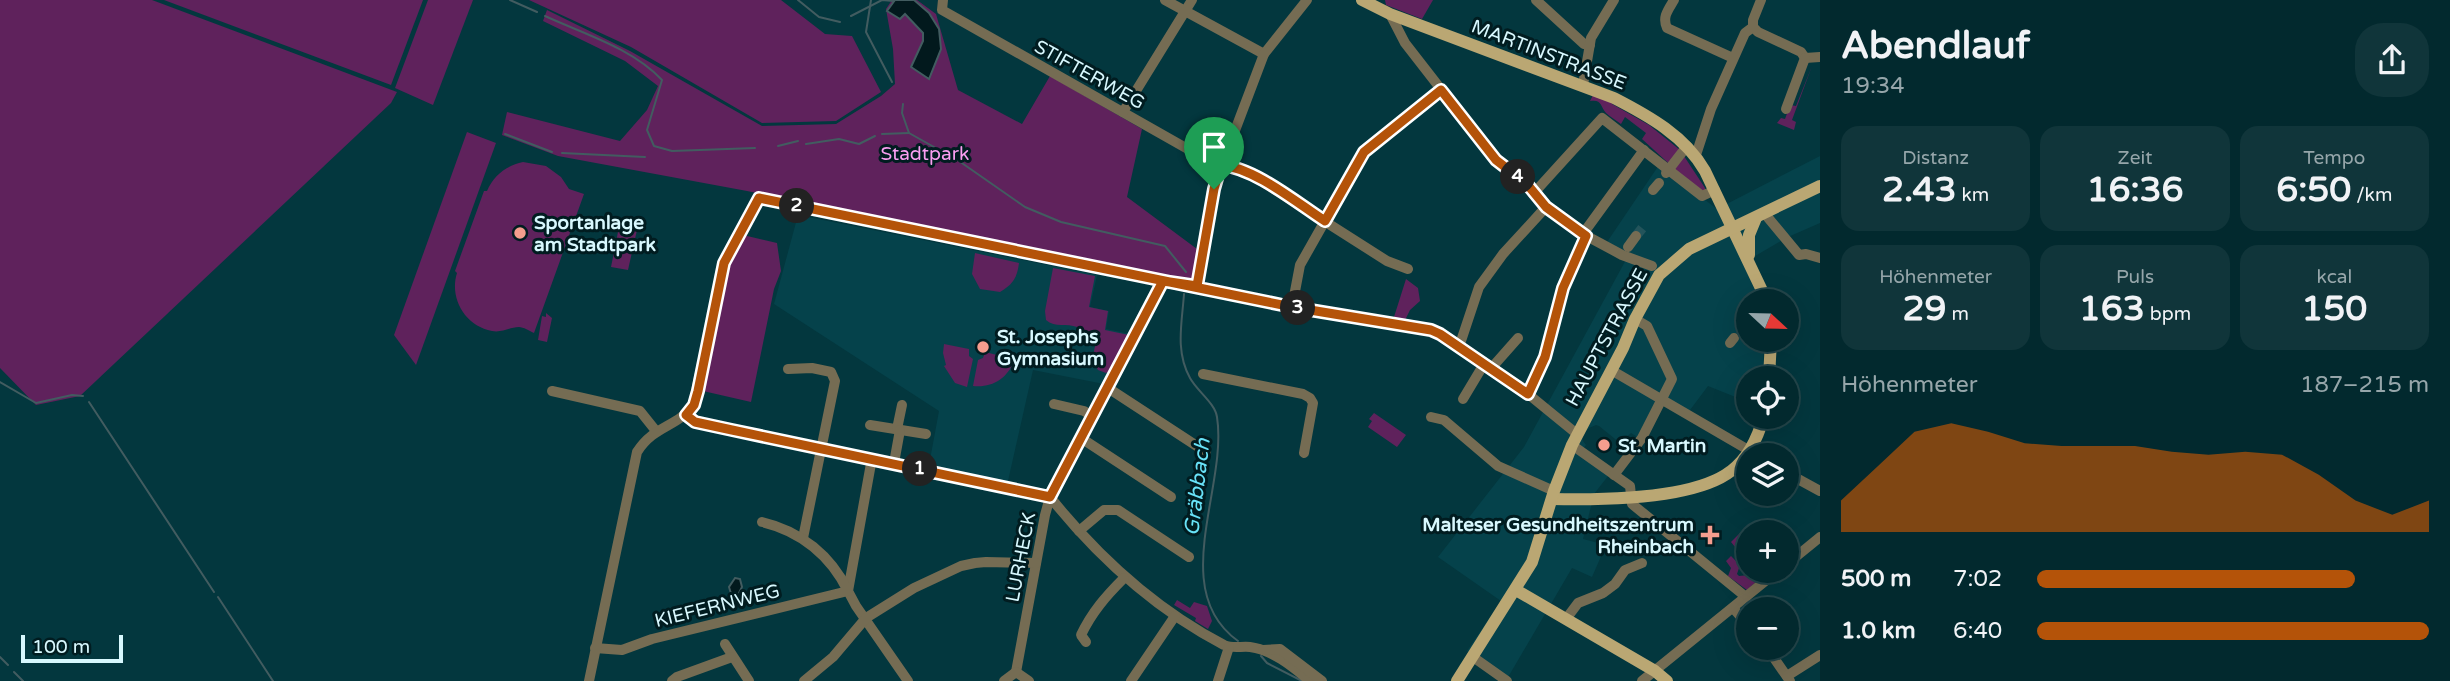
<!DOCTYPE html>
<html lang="de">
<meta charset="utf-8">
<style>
:root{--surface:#02292e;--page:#10353a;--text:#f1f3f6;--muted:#96a6aa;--line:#23454a;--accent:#b45309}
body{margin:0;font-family:"Varela Round",sans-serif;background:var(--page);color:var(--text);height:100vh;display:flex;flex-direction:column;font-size:26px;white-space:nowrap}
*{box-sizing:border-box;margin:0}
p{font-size:23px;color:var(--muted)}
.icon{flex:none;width:38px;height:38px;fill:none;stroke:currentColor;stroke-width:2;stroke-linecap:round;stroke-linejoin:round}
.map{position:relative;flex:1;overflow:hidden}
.sheet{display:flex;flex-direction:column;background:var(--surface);width:630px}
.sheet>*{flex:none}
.needle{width:46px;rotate:112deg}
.tools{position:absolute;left:1736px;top:289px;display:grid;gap:14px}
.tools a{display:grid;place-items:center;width:63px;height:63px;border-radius:50%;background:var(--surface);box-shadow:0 7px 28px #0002,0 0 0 2px var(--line);font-size:35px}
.scale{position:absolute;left:21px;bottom:18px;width:102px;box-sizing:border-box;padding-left:7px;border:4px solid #d8f8fe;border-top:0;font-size:19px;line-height:24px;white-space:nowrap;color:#d8f8fe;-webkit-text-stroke:5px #011c20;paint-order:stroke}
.pin{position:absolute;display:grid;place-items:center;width:60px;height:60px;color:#fff;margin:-72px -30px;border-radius:50% 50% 50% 0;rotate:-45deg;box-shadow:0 0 7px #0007}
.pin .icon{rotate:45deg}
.km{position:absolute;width:35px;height:35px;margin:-18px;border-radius:50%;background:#222;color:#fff;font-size:19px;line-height:35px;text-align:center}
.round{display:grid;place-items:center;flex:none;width:74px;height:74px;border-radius:28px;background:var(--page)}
.headline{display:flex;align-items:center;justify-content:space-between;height:119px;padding:0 21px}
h1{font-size:38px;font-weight:800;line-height:52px}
.figures{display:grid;grid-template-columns:repeat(3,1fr);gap:10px;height:119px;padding:7px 21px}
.figures div{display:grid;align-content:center;border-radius:18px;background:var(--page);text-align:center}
.figures b{font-size:35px;font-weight:800}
.figures small{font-size:19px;font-weight:400}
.figures p{font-size:19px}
.chart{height:196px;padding:14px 21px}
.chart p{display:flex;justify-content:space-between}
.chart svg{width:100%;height:126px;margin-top:7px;fill:var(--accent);opacity:.7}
ul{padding:0 21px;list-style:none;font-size:23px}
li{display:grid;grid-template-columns:112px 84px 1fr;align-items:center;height:52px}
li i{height:18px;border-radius:9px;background:var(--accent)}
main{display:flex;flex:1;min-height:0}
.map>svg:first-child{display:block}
.built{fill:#05424b}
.green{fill:#5f225c}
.water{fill:#02191d;stroke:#425c60;stroke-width:2}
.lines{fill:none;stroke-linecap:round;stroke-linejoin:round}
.stream{stroke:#425c60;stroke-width:2}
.minor-tunnel{stroke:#23545b;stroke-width:10;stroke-dasharray:10 5;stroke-linecap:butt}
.minor{stroke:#756c53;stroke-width:10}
.major{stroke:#baa773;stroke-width:12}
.route-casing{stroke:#fff;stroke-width:14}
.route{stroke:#b45309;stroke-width:9}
.poi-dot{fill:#f59d8e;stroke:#011c20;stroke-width:2.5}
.labels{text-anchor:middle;stroke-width:6;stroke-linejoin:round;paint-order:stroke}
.street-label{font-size:19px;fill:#d8f8fe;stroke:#011c20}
.park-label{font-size:19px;fill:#f99ef1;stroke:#011c20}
.poi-label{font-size:19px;font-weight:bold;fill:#d8f8fe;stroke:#011c20;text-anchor:start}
.water-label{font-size:21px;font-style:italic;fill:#68e3f8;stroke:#011c20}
</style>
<main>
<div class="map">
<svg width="1820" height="681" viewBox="0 0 1820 681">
<rect width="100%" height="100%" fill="#03373e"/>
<g class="built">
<polygon points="1820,156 1820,223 1788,237 1743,263 1760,301 1748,301 1748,340 1763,340 1764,378 1748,378 1748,402 1708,386 1687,414 1661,399 1639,438 1631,433 1620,443 1599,426 1596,425 1589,428 1582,436 1583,441 1586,445 1582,450 1612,471 1594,494 1583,539 1606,545 1592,577 1572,568 1507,679 1467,651 1501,601 1438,557 1524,447 1628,256 1605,245 1659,165 1717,209"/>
<polygon points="798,215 1097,275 1090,307 1109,311 1106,329 1131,334 1104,384 1033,370 1008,481 929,465 939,411 774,304"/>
</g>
<g class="green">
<polygon points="0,0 152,0 397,92 391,103 80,396 36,405 0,368"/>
<polygon points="164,0 423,0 391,85"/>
<polygon points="428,0 473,0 433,105 395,88"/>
<polygon points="529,0 781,0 825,34 852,36 881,92 836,121 762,123 631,47"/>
<polygon points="892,0 917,0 936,14 958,90 1022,124 1050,76 1142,129 1127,197 1197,249 1193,279 1189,281 747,191 558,156 502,135 507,112 620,141 647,110 658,86 625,61 543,21 547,10 630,51 762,126 836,124 881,96 895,84 893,49 886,9"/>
<polygon points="1385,0 1433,0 1422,19 1386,5"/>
<polygon points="1812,66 1792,120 1796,122 1794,130 1777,123 1781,118 1785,119 1790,105 1796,106"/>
<path d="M1593 95 1611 100 1612 104 1649 125 1680 150 1705 188V191L1700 192 1642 139 1646 133 1625 117 1621 124C1616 120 1610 117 1606 113 1600 106 1602 99 1590 101Z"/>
<polygon points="467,132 496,143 416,365 394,335"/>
<path d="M523 162 546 166 561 177 569 189 584 194 534 333C530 331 523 327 519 327 510 327 502 333 492 331 465 326 449 298 457 273L455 271 484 191H487C494 175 506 166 523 162Z"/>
<polygon points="619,227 637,230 628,270 611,267"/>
<polygon points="743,235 777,243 781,271 774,289 751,402 703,391 729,262"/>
<path d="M975 253 1019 263C1017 278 1013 284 1000 292L980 289 972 274Z"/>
<path d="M1053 268 1095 276 1089 307 1108 311 1105 330 1129 335 1110 371 1106 373 1098 370 1092 361 1097 336 1077 332V327C1067 323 1055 328 1046 320L1045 311Z"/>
<polygon points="1406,279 1418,288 1420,301 1410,310 1405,320 1394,317"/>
<polygon points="546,313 552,318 547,342 538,340 542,316 546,317"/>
<polygon points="944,344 969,349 969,356 973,359 967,387 955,383 944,366 946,365 943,353"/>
<path d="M985 352 1013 359 1014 361C1007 379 992 388 973 386L978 360 983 358Z"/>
<polygon points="1374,413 1406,435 1397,447 1368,427 1372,421 1369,419"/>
<polygon points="1741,532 1748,540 1748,563 1731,542"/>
<polygon points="1731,556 1740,565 1737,574 1739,576 1749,575 1756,582 1747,590 1728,576 1731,568 1726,561"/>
<polygon points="1177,600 1190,608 1194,602 1207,606 1212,621 1208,629 1195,621 1196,618 1174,605"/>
</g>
<g class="water">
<polygon points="895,0 914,0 929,13 939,29 941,49 929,79 911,67 923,41 923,33 905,14 900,19 887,11"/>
<polygon points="735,578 740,579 742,587 737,597 732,597 729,587"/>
</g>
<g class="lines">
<g class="stream">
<polyline points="510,0 537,12"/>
<polyline points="798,0 819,17 840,22"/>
<polyline points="871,0 866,32 892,82"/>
<path d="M545 16C584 34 632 48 662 80L647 130 654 146 672 151 755 148"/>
<polyline points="851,16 882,0 894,1"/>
<polyline points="903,104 902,113 909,133 959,161 1025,207 1061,222 1165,246 1186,272"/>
<polyline points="505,134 552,152"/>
<polyline points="882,134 909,133"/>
<polyline points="806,144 839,139 859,144 875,136"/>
<polyline points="778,146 798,141"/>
<polyline points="562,153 645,157"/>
<path d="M1184 294C1182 323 1175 351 1190 378 1197 391 1215 403 1217 417 1228 487 1167 590 1238 641"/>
<polyline points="0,382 36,403 72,395 83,396"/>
<polyline points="89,402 214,592"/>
<polyline points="218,597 273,681"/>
<polyline points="1261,656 1267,663 1302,681"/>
<polyline points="0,657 8,665"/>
<polyline points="14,672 23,681"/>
</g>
<polyline class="minor-tunnel" points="1636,236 1644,226"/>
<g class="minor">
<polyline points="943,0 942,10 1216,165 1227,166 1255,177 1387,261 1408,269"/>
<polyline points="1165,0 1264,54"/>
<polyline points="1536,0 1584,44 1590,45"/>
<path d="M1674 0C1668 10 1662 17 1667 28L1733 58"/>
<polyline points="1390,14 1405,43 1496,160 1527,184 1546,207 1583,234 1622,255 1652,266"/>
<polyline points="1753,27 1758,32 1801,52 1805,58 1820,57"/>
<polyline points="1583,85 1591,38 1614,0"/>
<polyline points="1786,109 1805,58"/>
<polyline points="1123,112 1192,0"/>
<polyline points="1696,155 1711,109 1745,33 1753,27 1753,20 1761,0"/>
<polyline points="1666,173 1687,146"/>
<polyline points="1653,190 1659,183"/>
<polyline points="1533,194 1602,118 1702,196 1715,190"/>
<polyline points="1765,214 1799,255 1806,254 1820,258"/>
<polyline points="1628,247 1636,236"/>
<polyline points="1197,286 1217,178 1264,54 1307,0"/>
<polyline points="1292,307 1300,265 1364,152 1441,90"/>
<polyline points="1730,343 1734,338"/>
<polyline points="1459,347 1479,287 1503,254 1546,207"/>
<polyline points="788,369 812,368 831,372 835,381 803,538"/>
<polyline points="1493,370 1495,364 1518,338"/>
<polyline points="1611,370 1757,455"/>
<polyline points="1203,374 1303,394 1310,398 1313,403 1304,453"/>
<polyline points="1108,388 1206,452"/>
<polyline points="552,391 640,411 656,431"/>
<polyline points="1528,394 1545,357 1563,288 1586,236 1585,231 1644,150"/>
<polyline points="1463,399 1484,364"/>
<polyline points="1054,404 1084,411 1092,416"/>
<polyline points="686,415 695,422 1050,497"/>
<polyline points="1431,417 1444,420 1498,466 1554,491"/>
<polyline points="870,425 926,434"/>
<polyline points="897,429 902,405"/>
<polyline points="1081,438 1171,497"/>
<polyline points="1572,445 1630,486 1632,504 1746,597"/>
<polyline points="872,458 848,591 856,606 908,681"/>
<polyline points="894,463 900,430"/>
<polyline points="1787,473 1820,491"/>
<polyline points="1614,475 1642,438 1672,379 1647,326 1635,319"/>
<path d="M1050 497C1099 558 1155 609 1224 645 1233 649 1241 646 1250 647 1273 650 1293 667 1310 681"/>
<polyline points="1079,531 1104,510 1118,510 1189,557"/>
<polyline points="1787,564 1820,537"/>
<polyline points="1733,608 1748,625"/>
<polyline points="1566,619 1578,603 1603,593 1615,584 1625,570 1642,563"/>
<path d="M1086 642 1081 635C1092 612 1106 596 1124 578"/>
<polyline points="725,644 749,681"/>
<path d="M595 648 622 650 652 639 848 591C831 556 801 531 762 522"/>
<polyline points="1767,648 1790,681"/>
<polyline points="1263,650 1280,649 1322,681"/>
<polyline points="1473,657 1507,681"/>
<polyline points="1016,672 1045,515 1050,497 1163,281"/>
<polyline points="1016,672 1029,681"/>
<polyline points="1787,676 1820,655"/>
<path d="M589 681 637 452C654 425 678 427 693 405L724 263 759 199 1292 307 1431 330 1440 334 1528 394 1577 434"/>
<polyline points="672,681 677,677 732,657"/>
<polyline points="804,681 833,657 866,618 914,588 961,566 975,563 986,562 1036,563"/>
<polyline points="1004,681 1016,672"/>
<polyline points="1131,681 1175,616"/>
<polyline points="1218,681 1229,647"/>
<polyline points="1642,681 1779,570"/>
</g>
<g class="major">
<path d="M1362 0 1390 14 1614 98C1649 116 1685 136 1705 171L1767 301"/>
<polyline points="1749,255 1749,235 1756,218"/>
<polyline points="1769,378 1771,340"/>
<path d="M1552 499C1598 500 1694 500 1731 471 1749 458 1758 437 1764 416"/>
<polyline points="1516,590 1655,671 1667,681"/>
<polyline points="1457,681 1532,562 1554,491 1572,445 1623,348 1635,319 1659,275 1689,249 1820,186"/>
</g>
</g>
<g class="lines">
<g class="route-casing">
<path id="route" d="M1214 189 1197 286 1163 281 1050 497 732 430 695 422 686 415 694 405 698 391 724 263 759 198 1292 307 1431 330 1440 334 1528 394 1545 357 1563 288 1586 236 1546 207 1527 184 1496 160 1441 90 1364 152 1325 221C1297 203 1255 168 1221 165L1214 189"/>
</g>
<use href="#route" class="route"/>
</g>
<g class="poi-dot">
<circle cx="520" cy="233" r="7"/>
<circle cx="983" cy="347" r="7"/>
<circle cx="1604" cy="445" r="7"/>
<path d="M1706.5 524.5h7v7h7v7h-7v7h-7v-7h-7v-7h7z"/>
</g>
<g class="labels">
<g class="street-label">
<text transform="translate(1549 54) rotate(21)" y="7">MARTINSTRASSE</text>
<text transform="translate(1090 74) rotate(29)" y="7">STIFTERWEG</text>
<text transform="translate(1606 337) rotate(-62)" y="7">HAUPTSTRASSE</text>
<text transform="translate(1020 557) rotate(-79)" y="7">LURHECK</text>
<text transform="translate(717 605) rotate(-14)" y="7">KIEFERNWEG</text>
</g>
<g class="park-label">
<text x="925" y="160">Stadtpark</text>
</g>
<g class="poi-label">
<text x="534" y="229">Sportanlage<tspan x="534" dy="22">am Stadtpark</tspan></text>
<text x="997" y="343">St. Josephs<tspan x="997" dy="22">Gymnasium</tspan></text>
<text x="1618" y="452">St. Martin</text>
<text x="1694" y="531" text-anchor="end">Malteser Gesundheitszentrum<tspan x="1694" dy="22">Rheinbach</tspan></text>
</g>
<g class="water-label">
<text transform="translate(1197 487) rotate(-83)" y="7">Gräbbach</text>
</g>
</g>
</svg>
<div class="tools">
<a><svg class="needle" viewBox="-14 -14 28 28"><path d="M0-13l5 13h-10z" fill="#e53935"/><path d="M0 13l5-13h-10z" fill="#96a6aa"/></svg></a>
<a><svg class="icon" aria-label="locate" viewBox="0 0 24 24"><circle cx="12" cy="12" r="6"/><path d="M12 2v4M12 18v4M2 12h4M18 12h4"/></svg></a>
<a><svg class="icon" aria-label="layers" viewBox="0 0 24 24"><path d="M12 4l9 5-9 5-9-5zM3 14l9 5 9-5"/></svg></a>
<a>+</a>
<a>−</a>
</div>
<div class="scale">100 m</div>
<div class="pin" style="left:1214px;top:189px;background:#1e9e55"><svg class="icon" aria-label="arrive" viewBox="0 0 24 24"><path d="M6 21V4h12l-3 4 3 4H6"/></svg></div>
<b class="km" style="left:920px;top:469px">1</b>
<b class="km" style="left:797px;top:206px">2</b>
<b class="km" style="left:1298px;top:308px">3</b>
<b class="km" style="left:1518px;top:177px">4</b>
</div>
<section class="sheet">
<div class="headline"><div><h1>Abendlauf</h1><p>19:34</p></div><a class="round"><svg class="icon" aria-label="share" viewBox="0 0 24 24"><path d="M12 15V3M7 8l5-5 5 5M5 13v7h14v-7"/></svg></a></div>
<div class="figures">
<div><p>Distanz</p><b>2.43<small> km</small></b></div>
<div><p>Zeit</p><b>16:36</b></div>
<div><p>Tempo</p><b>6:50<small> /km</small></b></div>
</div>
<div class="figures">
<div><p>Höhenmeter</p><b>29<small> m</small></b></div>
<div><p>Puls</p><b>163<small> bpm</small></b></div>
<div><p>kcal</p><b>150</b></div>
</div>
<div class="chart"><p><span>Höhenmeter</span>187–215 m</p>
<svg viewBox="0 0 160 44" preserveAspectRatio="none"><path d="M0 44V33L10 21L20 9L30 6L40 9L50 13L60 14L70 14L80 14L90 16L100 17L110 16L120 17L130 24L140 33L150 38L160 33V44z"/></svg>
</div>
<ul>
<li><b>500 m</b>7:02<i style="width:81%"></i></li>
<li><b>1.0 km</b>6:40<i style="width:100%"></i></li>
</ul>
</section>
</main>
